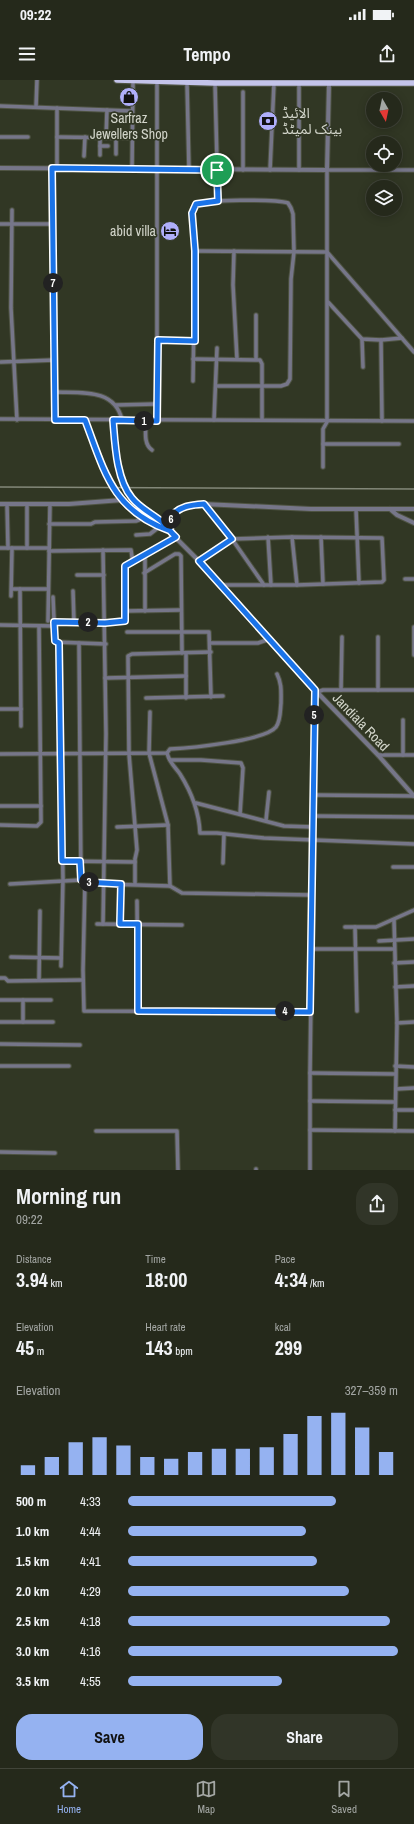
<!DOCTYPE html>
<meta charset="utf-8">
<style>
:root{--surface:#25291b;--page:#313528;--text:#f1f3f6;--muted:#a3a6a3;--line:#42453a;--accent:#95b2f1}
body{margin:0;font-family:"Archivo Narrow","Noto Sans Arabic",sans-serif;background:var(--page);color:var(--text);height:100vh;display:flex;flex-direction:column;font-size:15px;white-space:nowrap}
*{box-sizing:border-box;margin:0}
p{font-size:13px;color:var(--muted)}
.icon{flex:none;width:22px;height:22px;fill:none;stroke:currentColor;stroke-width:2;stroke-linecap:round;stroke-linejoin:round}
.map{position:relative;height:1090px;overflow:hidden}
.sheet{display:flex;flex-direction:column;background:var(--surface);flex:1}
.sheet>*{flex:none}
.needle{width:26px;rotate:171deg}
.tools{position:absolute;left:366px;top:12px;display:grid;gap:8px}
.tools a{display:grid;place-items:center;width:36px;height:36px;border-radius:50%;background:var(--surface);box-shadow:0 2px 10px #0003,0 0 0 1px var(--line);font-size:20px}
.pin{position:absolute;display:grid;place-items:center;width:34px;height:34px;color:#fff;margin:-17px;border:2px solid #fff;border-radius:50%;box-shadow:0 1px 4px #0007}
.km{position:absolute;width:20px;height:20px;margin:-10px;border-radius:50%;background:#222;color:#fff;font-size:11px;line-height:20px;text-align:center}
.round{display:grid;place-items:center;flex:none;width:42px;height:42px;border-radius:16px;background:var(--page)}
.summary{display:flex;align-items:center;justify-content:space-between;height:68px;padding:0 16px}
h1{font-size:22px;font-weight:700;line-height:30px}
.stats{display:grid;grid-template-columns:repeat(3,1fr);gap:6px;height:68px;padding:4px 16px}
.stats div{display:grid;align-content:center}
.stats b{font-size:20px;font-weight:700}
.stats small{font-size:11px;font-weight:400}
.stats p{font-size:11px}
.chart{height:112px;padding:8px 16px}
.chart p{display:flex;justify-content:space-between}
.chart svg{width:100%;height:72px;margin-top:4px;stroke:var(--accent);stroke-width:6}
.action{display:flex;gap:8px;margin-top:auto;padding:8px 16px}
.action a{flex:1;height:46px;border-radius:16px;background:var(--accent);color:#111;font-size:16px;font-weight:700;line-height:46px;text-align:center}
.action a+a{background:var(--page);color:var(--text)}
ul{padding:0 16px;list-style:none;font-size:13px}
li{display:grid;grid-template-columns:64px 48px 1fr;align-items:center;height:30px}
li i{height:10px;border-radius:5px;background:var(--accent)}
.status{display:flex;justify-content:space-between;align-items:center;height:28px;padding:0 20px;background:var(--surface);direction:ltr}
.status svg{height:11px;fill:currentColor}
header{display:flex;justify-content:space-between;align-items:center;height:52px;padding:0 16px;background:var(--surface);font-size:18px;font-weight:700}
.dock{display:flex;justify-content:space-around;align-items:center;height:56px;border-top:1px solid var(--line);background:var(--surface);font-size:11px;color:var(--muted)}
.dock a{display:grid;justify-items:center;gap:2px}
.dock .selected{color:var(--accent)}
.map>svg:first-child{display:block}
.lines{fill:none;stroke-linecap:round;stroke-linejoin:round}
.minor-casing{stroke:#4e5342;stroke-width:5.5}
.tertiary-casing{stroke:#4e5342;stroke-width:6}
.trunk-casing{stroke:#4e5342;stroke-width:8}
.minor{stroke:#767689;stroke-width:3.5}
.tertiary{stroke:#767689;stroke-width:4}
.trunk{stroke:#c4c4ea;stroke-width:5.5}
.rail{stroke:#838879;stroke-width:1.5}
.route-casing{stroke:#fff;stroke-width:8}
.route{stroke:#1a73e8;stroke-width:5}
.labels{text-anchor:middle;stroke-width:3.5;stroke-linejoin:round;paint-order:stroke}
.poi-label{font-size:14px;fill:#d2d5ca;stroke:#313724;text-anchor:start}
.street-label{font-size:14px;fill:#d2d5ca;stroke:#313724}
</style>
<div class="status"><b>09:22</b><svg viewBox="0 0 49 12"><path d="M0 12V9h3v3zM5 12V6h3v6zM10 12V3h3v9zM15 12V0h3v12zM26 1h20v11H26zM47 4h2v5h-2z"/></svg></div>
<header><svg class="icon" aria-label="menu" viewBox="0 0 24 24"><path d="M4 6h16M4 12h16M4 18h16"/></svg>Tempo<svg class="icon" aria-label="share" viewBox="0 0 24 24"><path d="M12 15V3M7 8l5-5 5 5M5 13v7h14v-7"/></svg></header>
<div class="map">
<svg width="414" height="1090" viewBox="0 0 414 1090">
<rect width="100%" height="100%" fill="#313724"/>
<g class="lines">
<g class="minor-casing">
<g id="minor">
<polyline points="187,3 189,90"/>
<polyline points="215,3 218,121"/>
<polyline points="299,3 299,90"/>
<polyline points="0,26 132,31"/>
<polyline points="36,27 37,0"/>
<polyline points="0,57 28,57"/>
<polyline points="57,57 132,58"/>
<polyline points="100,58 100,75"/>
<polyline points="106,58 107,30"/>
<polyline points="100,66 108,66"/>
<polyline points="116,74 116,58"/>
<polyline points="84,76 85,57"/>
<polyline points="52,88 55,340"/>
<polyline points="57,88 57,28"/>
<polyline points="132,90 133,1"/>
<polyline points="243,90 243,12"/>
<polyline points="270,90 274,3"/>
<polyline points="12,130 11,228 17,340"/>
<polyline points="0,144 52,144"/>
<polyline points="195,171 327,172 414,272"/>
<polyline points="234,171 233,205 237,279"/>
<polyline points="328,222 362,259 381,260 402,258"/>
<polyline points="362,259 363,287"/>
<polyline points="158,260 195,261"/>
<polyline points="381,260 382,341"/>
<polyline points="193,279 260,280 262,284 262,340"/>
<polyline points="256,279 256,235"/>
<polyline points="1,282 55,280"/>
<path d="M193 301 195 171 192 133 195 125C204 119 276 119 288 123L291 128 293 134 294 172 291 199 290 299 287 304 281 306H216"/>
<path d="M55 312C81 313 115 308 122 340"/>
<polyline points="116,325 156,324"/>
<polyline points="0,339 414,341"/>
<polyline points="214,340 217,268"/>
<path d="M146 341C146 350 143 364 152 370"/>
<polyline points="157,341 157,2"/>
<polyline points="323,364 399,364"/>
<polyline points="323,387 323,349 327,342 327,90 414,90"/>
<polyline points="7,424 8,468"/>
<polyline points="27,424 27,468"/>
<polyline points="203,424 232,459 264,505"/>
<polyline points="356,429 359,503"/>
<polyline points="49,444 91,444 95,442 136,441 139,440 142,436"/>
<polyline points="136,455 150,454 159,447"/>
<polyline points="268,457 271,505"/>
<polyline points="292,457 297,505"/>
<polyline points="321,457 323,504"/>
<polyline points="0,468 49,468"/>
<polyline points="49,471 131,470 133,483"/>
<polyline points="145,476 145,531"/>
<polyline points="199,481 232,459 292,457 382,458 384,500 382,502 297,505 221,505"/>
<polyline points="144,493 175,474 179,474 181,476 182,573"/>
<polyline points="77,495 104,495"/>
<polyline points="405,499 414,499"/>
<polyline points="12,509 48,509"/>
<polyline points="20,509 21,646"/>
<polyline points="73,511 74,542"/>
<polyline points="11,516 12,468"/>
<polyline points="53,517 55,562 106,564"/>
<polyline points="125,531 181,530"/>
<polyline points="48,541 50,424"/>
<polyline points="54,542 105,543 125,541 125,487 175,457"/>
<polyline points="0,545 54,546"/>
<polyline points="127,552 209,552 211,617"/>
<polyline points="59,563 63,799 61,886"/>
<polyline points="79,563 81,800"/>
<polyline points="211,563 258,563 270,559"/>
<polyline points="186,573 186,618"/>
<polyline points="414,575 414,547"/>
<polyline points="105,598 186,596"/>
<polyline points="341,610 342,557"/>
<polyline points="378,610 378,557"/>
<polyline points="317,612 323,610 414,610"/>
<polyline points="146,618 223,616"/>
<polyline points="0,629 21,629"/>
<polyline points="150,632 149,673 168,745 170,806"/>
<polyline points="403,640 403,675"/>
<path d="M167 673C169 682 175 687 180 694 192 713 199 731 200 753H217L264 758 414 764"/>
<path d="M0 674 167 673 170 669C189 668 265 661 276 647 281 640 280 631 281 623 281 612 282 604 277 594"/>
<polyline points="378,675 414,675"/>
<polyline points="170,680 201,680 241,683 243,688 240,734"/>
<polyline points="314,715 414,716"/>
<polyline points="196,723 284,746 313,747"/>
<polyline points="0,726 41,726"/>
<polyline points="313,736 414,737"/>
<polyline points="266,740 269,712"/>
<polyline points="0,745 37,746 41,742 39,546"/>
<polyline points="117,747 168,745"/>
<polyline points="62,781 135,782"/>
<polyline points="223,783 224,754"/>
<polyline points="393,787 414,787"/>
<polyline points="85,802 83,890 84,931 310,932"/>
<polyline points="10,804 81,800 104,804 170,806 182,813 312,815"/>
<polyline points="135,804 135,779 137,770 129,674 128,576 132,574 211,572"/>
<polyline points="137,821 138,931"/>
<polyline points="394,840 397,943"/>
<polyline points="120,843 121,804"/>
<polyline points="97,844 182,845"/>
<polyline points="103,844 106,654 103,470"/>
<polyline points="345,847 376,847 414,830"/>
<polyline points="355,847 357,931"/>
<polyline points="379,861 414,859"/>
<polyline points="311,869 394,869"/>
<polyline points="11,877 61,878"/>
<polyline points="394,883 414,882"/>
<polyline points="0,898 5,898 8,901 83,900"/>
<polyline points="39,900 40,831"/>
<polyline points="395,907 414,906"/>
<polyline points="0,920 51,920"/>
<polyline points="23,920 23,942"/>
<polyline points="0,942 53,942"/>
<polyline points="0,964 80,965"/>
<polyline points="0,986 69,986"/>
<polyline points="395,986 414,987"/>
<polyline points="310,993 395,994"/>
<polyline points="396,1009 414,1008"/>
<polyline points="310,1021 395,1022"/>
<polyline points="395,1030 414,1030"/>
<polyline points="310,1050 414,1051"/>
<polyline points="96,1051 177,1051 178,1090"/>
<polyline points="395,1051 397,943 414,942"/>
<polyline points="0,1072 55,1073"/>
<polyline points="256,1089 256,1090"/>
<polyline points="310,1090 310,993 315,610"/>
</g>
</g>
<g class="tertiary-casing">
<g id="tertiary">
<polyline points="0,88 327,90 329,3"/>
<path d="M85 340C104 390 112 430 167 450"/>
<polyline points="113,340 117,380 127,411 131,417 141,427 163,442 168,450 199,481 315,610 378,675 414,716"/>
<polyline points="0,424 69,424 122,420"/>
<polyline points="390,429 397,435 414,443"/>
<polyline points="168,450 171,446 172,434 188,425 203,424 311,429 414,429"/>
</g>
</g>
<g class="trunk-casing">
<polyline id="trunk" points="117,0 215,3 414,3"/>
</g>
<use href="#minor" class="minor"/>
<use href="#tertiary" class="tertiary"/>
<use href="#trunk" class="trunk"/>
<polyline class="rail" points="0,407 414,409"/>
</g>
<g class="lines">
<g class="route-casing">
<path id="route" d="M217 90 218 121 196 124 192 133 195 171V261L158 260 157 341 113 340C115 363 116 399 132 418 140 428 151 433 161 441 166 445 170 452 176 457L125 486V541L105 543 54 542 55 561 59 563 62 781H80L81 800 85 802 121 804 120 844H138V931L310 932 315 610 199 481 232 459 204 424C190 425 181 426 171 436V446L168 450C112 430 104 390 85 340H55L52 88 217 90"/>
</g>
<use href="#route" class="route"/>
</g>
<defs>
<g id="shop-disc" transform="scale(1)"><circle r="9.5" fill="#afaefa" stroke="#313724"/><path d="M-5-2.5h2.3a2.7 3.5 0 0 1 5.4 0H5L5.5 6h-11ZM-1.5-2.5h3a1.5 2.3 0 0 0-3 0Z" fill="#111"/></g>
<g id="bank-disc" transform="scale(1)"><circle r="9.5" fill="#afaefa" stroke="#313724"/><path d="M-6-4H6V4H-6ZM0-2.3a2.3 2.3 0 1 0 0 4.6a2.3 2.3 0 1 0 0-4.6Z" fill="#111"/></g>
<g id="hotel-disc" transform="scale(1)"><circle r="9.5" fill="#afaefa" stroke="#313724"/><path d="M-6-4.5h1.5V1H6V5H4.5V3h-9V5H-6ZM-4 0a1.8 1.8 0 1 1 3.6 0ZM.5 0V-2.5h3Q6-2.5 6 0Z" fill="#111"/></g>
</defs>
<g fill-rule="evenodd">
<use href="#shop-disc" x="129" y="17"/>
<use href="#bank-disc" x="268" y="41"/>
<use href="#hotel-disc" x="170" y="151"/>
</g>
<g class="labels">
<g class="poi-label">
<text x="282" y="38">الائیڈ<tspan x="282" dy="16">بینک لمیٹڈ</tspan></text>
<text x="129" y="43" text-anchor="middle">Sarfraz<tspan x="129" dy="16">Jewellers Shop</tspan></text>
<text x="156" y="156" text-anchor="end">abid villa</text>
</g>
<g class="street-label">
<text transform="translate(361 642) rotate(46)" y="5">Jandiala Road</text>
</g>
</g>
</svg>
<div class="tools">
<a><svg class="needle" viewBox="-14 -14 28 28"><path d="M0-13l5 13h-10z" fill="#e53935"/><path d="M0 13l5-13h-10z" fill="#a3a6a3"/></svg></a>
<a><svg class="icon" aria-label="locate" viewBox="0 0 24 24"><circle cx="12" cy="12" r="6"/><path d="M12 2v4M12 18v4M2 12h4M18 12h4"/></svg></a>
<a><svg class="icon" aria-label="layers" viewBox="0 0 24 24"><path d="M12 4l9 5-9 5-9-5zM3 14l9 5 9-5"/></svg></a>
</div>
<div class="pin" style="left:217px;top:90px;background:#1e9e55"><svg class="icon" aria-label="arrive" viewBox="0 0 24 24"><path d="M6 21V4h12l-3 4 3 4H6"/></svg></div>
<b class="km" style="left:144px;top:341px">1</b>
<b class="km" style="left:88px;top:542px">2</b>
<b class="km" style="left:89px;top:802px">3</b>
<b class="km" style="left:285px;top:931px">4</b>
<b class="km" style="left:314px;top:635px">5</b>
<b class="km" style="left:171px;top:439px">6</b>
<b class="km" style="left:53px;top:203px">7</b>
</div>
<section class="sheet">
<div class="summary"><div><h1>Morning run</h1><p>09:22</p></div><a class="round"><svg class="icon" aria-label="share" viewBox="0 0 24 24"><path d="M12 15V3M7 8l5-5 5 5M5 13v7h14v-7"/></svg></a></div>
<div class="stats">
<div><p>Distance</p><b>3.94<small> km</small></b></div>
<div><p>Time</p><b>18:00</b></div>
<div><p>Pace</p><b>4:34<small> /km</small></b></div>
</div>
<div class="stats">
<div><p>Elevation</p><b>45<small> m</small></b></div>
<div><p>Heart rate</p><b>143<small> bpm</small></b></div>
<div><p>kcal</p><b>299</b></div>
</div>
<div class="chart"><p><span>Elevation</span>327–359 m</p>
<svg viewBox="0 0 160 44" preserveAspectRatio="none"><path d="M5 44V38M15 44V33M25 44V24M35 44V21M45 44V26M55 44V33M65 44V34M75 44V30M85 44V28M95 44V28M105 44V27M115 44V19M125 44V8M135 44V6M145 44V15M155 44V30"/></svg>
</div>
<ul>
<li><b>500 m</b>4:33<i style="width:77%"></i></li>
<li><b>1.0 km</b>4:44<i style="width:66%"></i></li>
<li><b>1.5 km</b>4:41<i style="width:70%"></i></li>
<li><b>2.0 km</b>4:29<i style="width:82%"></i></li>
<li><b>2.5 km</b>4:18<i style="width:97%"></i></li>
<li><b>3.0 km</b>4:16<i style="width:100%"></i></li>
<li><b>3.5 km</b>4:55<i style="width:57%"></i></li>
</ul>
<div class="action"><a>Save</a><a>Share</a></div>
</section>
<nav class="dock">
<a class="selected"><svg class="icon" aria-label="home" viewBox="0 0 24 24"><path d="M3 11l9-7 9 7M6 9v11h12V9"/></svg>Home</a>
<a><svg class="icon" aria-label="map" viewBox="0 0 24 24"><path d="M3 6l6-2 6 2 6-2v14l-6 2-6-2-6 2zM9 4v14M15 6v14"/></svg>Map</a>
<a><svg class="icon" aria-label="saved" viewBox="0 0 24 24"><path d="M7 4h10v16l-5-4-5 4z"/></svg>Saved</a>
</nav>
